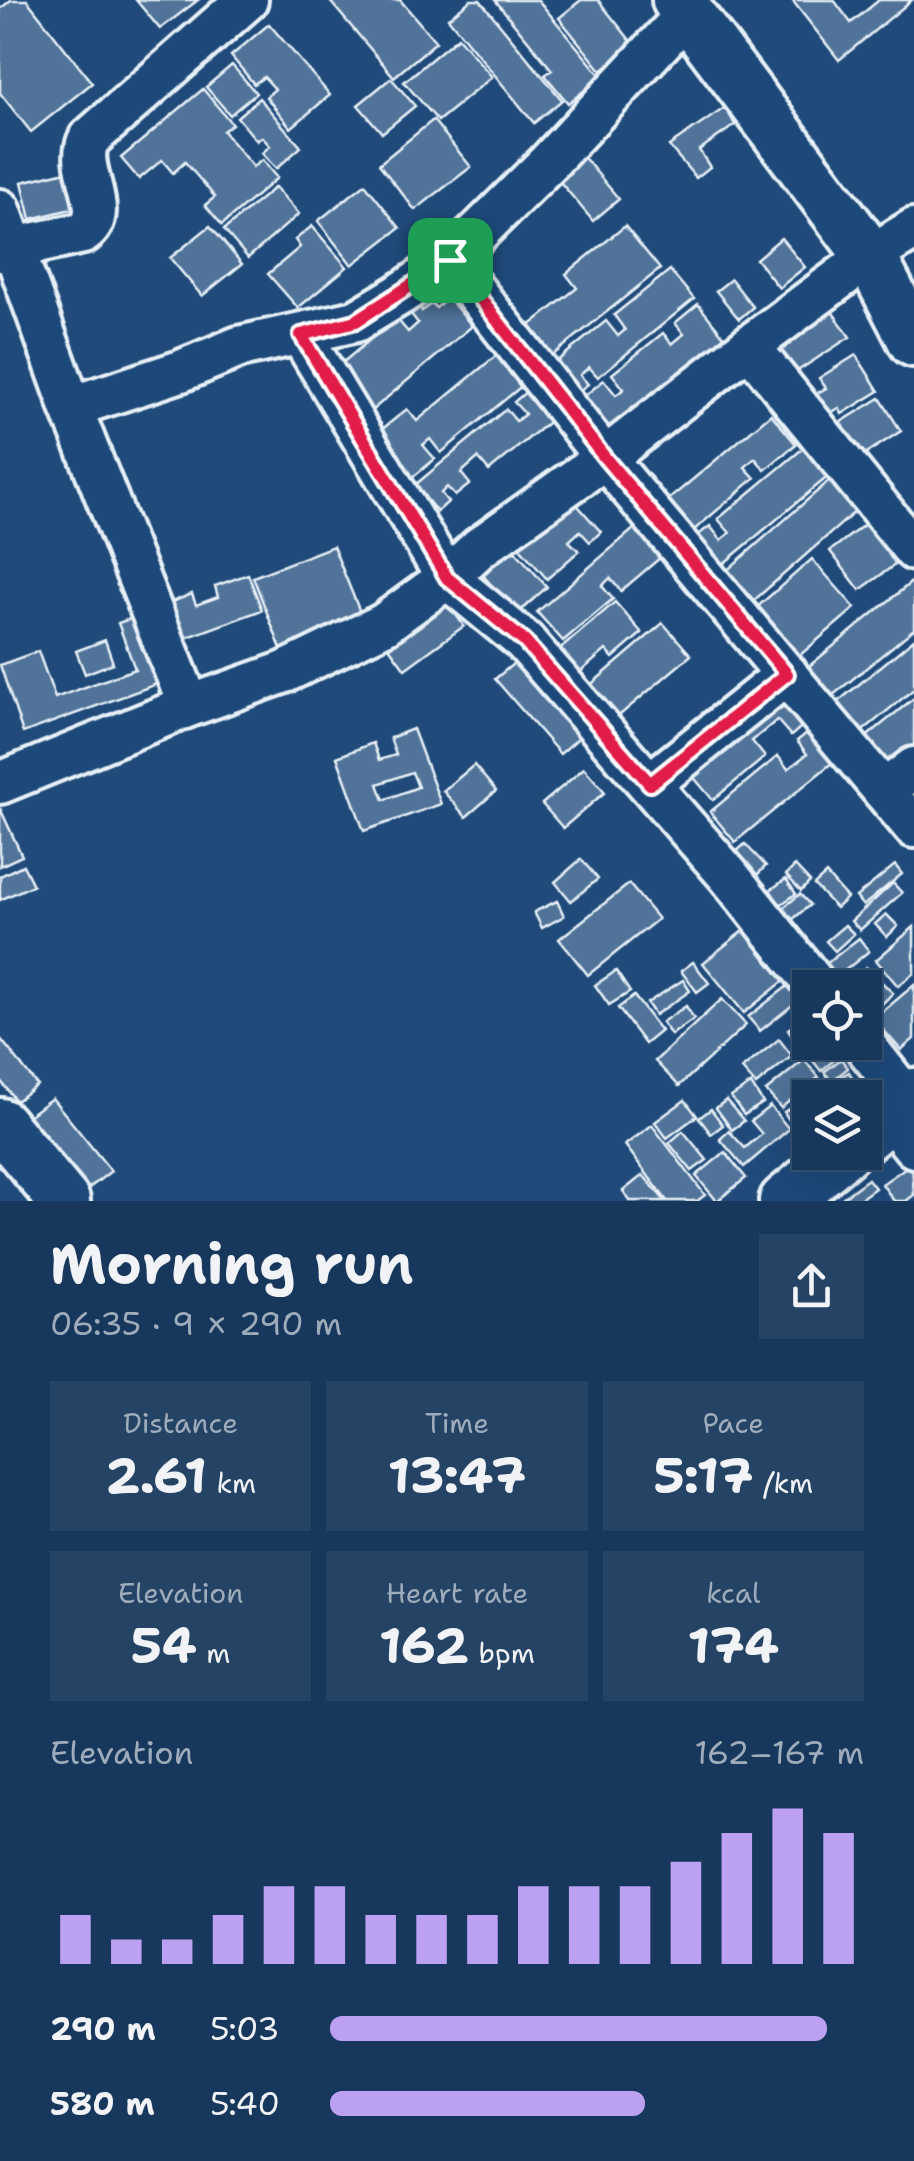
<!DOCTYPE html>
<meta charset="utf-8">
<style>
:root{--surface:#17385c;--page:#244365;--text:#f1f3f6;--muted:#9eacbb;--line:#365272;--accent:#bca0f2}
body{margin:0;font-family:"Shantell Sans",sans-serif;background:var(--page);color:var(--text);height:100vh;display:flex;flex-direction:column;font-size:38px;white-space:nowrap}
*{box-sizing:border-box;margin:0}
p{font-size:32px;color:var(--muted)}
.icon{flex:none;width:55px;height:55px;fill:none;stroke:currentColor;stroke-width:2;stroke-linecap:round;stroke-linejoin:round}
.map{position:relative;height:1201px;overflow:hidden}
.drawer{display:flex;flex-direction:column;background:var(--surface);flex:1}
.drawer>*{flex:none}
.controls{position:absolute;left:792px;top:970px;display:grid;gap:20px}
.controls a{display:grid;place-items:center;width:90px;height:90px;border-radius:0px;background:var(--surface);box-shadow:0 10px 40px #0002,0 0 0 2px var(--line);font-size:50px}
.pin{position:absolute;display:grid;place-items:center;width:85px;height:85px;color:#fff;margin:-42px;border-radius:20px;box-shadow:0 5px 15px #0006}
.round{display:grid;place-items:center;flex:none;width:105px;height:105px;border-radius:0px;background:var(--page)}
.overview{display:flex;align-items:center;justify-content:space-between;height:170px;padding:0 50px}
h1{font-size:55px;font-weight:700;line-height:75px}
.stats{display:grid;grid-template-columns:repeat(3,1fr);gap:15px;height:170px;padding:10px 50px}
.stats div{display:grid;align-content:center;border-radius:0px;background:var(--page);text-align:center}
.stats b{font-size:50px;font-weight:700}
.stats small{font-size:28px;font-weight:400}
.stats p{font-size:28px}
.chart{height:280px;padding:20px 50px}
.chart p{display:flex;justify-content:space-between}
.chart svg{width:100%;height:180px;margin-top:10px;stroke:var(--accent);stroke-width:6}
ul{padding:0 50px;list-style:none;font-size:32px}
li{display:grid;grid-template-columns:160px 120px 1fr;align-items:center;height:75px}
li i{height:25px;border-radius:12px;background:var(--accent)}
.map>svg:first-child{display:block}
.building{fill:#517399;stroke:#e8f1f8;stroke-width:2.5;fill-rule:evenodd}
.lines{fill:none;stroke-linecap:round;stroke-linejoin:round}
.minor-casing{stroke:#e8f1f8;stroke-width:48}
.tertiary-casing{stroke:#e8f1f8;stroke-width:58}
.minor{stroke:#1f4a7a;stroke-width:40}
.tertiary{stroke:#1f4a7a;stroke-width:50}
.route-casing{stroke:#fff;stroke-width:20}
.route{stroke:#e11d48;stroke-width:12}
</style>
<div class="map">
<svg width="914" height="1201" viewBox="0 0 914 1201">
<rect width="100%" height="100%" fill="#1f4a7a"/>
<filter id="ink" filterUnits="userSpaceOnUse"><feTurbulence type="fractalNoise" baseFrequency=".01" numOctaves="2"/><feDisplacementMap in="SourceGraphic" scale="20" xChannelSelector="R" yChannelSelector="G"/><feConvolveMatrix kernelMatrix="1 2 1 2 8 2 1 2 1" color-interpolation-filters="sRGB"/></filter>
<g filter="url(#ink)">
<g class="building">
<polygon points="11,0 27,0 92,83 31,132 0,93 0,9"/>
<polygon points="136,0 198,0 160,29"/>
<polygon points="329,0 400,0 436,42 394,77"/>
<polygon points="471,0 480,0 562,100 534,123 448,18"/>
<polygon points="495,0 538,0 602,77 568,103 545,75 552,70"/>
<polygon points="581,0 598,0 634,45 601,70 559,18"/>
<polygon points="792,0 834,0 851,23 879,0 912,0 839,60"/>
<polygon points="269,24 330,95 291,128 266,97 275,89 264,77 254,84 231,56"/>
<polygon points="458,37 492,77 438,121 404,82"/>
<polygon points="232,65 256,93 230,115 206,87"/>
<polygon points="391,78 415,106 382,133 358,105"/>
<polygon points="203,89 232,124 223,131 253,167 262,160 277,178 222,225 205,205 215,197 185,162 173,173 162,160 139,179 121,158"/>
<polygon points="259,98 301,147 276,169 262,153 270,146 262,137 257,141 237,117"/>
<polygon points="726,107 735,125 699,150 710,167 696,178 669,146"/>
<polygon points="433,120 471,167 415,210 379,164"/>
<polygon points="576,148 619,199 593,221 550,170"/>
<polygon points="66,171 75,208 31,219 22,182"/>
<polygon points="365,184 400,228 352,265 318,221"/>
<polygon points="275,187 299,214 248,258 224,230"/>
<polygon points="210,226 242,264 202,296 170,258"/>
<polygon points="312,226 347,267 298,308 268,274 300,247 295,240"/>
<polygon points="625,226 660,269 548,359 524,330 577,288 566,274"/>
<polygon points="781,238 805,267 779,288 756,259"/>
<polygon points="670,270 694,299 598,377 589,367 580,375 588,384 574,395 551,366 606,321 618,336 625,330 614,315"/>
<polygon points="731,279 753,307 739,319 716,291"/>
<polygon points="448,298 472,326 370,412 335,369 396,318 408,332 418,323 411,314 420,307 422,311 432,303 436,308"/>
<polygon points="698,304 727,340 611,433 582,398 604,380 616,395 624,389 612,374 663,333 672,344 684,334 675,323"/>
<polygon points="829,307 850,337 782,381 762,351"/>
<polygon points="498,354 524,384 441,453 430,439 423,445 435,459 412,478 375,435 407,409 417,421"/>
<polygon points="856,355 879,391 842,414 839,408 822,418 809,398 826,388 819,378"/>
<polygon points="528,390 552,419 489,471 478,458 461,473 470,484 455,496 447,487 441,493 448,502 437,512 415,485 506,409 516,421 525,414 514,402"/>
<polygon points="880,398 901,431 854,461 833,427"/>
<polygon points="771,414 796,444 765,470 755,458 745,467 755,478 693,531 667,501"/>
<polygon points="813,440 837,469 716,570 703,554 708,550 697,536 710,526 721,540 730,533 718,519"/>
<polygon points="838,473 865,503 751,603 724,573"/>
<polygon points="572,499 601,532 590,542 580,531 569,541 579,551 547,579 507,533"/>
<polygon points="865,524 896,564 860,590 830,551"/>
<polygon points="636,527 661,557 621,591 610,578 602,586 613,599 563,641 537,612"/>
<polygon points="503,537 547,587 517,614 473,564"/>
<polygon points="333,546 362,617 281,649 253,577"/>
<polygon points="812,559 855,608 799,656 756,608"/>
<polygon points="248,574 262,610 183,639 169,603 192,594 196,605 218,597 215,586"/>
<polygon points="914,580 914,629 832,696 808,667"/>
<polygon points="446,601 464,626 405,669 386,643"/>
<polygon points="615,602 642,633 613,658 606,650 578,674 558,651"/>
<polygon points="141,615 165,681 23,733 0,665 38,651 55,698 135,669 118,623"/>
<polygon points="663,623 691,655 614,720 587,688"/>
<polygon points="914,639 914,689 859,734 834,705"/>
<polygon points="105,640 113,663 85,674 76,651"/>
<polygon points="525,654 590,728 560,754 495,679"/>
<polygon points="787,693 809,720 791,736 777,720 752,741 765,757 713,800 690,773"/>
<polygon points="914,698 914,756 893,773 865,738"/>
<polygon points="813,728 838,758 735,842 710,812 778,756 788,769 807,754 797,741"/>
<path d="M413 729 441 804 364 831 337 757 373 743 379 760 396 755 390 738ZM412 772 418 787 384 800 378 784Z"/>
<polygon points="474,765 496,791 466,817 443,791"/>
<polygon points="584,768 605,792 563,828 542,804"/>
<polygon points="0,808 22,856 0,866"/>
<polygon points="745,844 766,866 749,883 727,860"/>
<polygon points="581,859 598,879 571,901 555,882"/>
<polygon points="23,865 33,885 0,900 0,876"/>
<polygon points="895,865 902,874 863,906 856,897"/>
<polygon points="795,866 810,882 801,891 786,875"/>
<polygon points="826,874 847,898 836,908 814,885"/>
<polygon points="786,879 796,894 780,905 770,890"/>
<polygon points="893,883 902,893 860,930 851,921"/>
<polygon points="629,884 658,919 588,975 559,939"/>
<polygon points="800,894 810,905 792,920 783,908"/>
<polygon points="557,901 564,916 542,928 534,912"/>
<polygon points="886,914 898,926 887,937 875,924"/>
<polygon points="845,925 854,934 835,951 826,941"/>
<polygon points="914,927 914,973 898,986 876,960"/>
<polygon points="744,930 785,980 744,1013 703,963"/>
<polygon points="859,938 869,951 837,977 826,964"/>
<polygon points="693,962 709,983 697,992 681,971"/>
<polygon points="866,967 893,993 874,1012 865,1004 865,988 847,986"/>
<polygon points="616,971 630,992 609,1005 595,985"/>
<polygon points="683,980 690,991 655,1015 647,1003"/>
<polygon points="789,985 800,999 760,1031 748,1017"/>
<polygon points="914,985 914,1039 901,1050 874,1019"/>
<polygon points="634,996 661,1031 645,1044 618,1008"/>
<polygon points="722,999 746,1025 679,1086 655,1061"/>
<polygon points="686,1006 694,1019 671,1035 662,1022"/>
<polygon points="810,1015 810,1029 794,1039 788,1029"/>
<polygon points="0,1038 37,1085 16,1101 0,1080"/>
<polygon points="779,1039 792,1056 756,1085 742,1069"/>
<polygon points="830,1047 839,1056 821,1071 813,1061"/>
<polygon points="841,1059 848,1068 832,1081 824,1072"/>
<polygon points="804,1060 819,1077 781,1108 766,1091"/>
<polygon points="849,1072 862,1094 857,1098 810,1098 810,1126 798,1134 784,1112"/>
<polygon points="751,1084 763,1103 744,1115 731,1097"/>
<polygon points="52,1098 111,1171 88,1189 28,1116"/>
<polygon points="685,1100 697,1116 667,1138 655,1122"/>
<polygon points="726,1100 744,1121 732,1130 716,1108"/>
<polygon points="770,1106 789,1129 744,1167 720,1139 729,1131 745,1148 762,1134 751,1121"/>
<polygon points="711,1109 723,1125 711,1134 699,1118"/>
<polygon points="652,1125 705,1195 697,1201 667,1201 625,1145"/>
<polygon points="683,1131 707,1160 692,1171 669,1143"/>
<polygon points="725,1152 746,1178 717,1201 696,1176"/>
<polygon points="912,1163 914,1195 906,1201 894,1201 882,1184"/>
<polygon points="643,1175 665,1201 630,1201 623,1191"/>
<polygon points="868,1179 875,1188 857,1201 838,1201"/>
</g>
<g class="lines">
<g class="minor-casing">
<g id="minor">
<polyline points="0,210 71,407 189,706"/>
<path d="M0 251 83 233C114 211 73 169 89 139L247 0"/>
<polyline points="450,260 605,458 914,827"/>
<polyline points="301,335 447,578 524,641 729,876 818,988"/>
<polyline points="749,346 914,550"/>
<polyline points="71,407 181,371 239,347 356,321 399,295 450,260 548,163 688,13"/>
<polyline points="0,783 189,706 285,672 384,624 447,578 479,548 605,458 749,346 870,256 914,229"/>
<polyline points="650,784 787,674"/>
<polyline points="884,791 914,768"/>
<polyline points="862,1042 908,1100"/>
<polyline points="889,1116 914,1147"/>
</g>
</g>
<g class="tertiary-casing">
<g id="tertiary">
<polyline points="678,0 870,256 914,341"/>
<polyline points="0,1124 64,1201"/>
<polyline points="865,1136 914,1094"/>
<polyline points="785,1201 844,1152"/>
</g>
</g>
<use href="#minor" class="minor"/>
<use href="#tertiary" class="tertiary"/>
</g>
</g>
<g class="lines" filter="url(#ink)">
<g class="route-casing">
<polygon id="route" points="450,260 605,458 787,674 650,784 524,641 447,578 301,335 356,321"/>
</g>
<use href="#route" class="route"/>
</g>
</svg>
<div class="controls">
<a><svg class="icon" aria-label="locate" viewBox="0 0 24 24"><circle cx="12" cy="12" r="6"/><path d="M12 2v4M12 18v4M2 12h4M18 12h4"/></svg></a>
<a><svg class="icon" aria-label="layers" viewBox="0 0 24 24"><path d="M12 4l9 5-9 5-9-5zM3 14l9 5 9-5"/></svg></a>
</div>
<div class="pin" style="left:450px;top:260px;background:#1e9e55"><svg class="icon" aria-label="arrive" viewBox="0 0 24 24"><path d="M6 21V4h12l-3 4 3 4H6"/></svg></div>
</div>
<section class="drawer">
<div class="overview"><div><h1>Morning run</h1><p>06:35 · 9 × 290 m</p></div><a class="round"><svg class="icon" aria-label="share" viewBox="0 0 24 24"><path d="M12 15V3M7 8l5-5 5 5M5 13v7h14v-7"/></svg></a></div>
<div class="stats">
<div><p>Distance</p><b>2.61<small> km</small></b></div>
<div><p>Time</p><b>13:47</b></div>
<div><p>Pace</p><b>5:17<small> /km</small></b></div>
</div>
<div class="stats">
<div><p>Elevation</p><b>54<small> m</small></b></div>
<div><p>Heart rate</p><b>162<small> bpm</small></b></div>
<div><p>kcal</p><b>174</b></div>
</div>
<div class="chart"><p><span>Elevation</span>162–167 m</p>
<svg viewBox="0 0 160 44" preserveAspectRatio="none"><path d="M5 44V32M15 44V38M25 44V38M35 44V32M45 44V25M55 44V25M65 44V32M75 44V32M85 44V32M95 44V25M105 44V25M115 44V25M125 44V19M135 44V12M145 44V6M155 44V12"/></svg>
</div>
<ul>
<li><b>290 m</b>5:03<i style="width:93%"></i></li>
<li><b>580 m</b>5:40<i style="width:59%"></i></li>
</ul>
</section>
